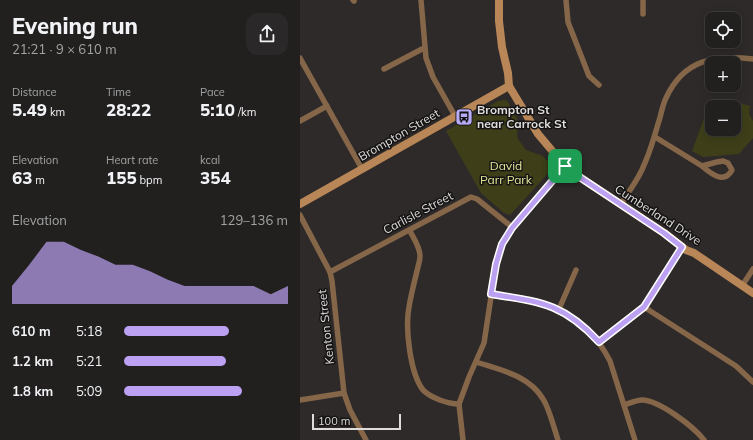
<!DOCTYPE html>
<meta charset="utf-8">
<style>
:root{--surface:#22201f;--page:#2a2828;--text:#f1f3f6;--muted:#a2a3a4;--line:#3f3e3d;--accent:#bca0f2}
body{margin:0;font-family:Mulish,sans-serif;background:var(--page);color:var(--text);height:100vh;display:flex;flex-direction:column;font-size:15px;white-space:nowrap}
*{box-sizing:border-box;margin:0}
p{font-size:13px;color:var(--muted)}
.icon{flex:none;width:22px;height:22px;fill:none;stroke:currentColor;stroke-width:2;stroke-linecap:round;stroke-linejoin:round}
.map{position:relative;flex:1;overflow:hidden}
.sheet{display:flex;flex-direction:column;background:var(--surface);width:300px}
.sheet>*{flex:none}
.fabs{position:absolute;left:405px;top:12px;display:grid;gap:8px}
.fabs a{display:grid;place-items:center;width:36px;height:36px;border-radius:8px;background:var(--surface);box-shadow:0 2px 10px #0003,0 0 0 1px var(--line);font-size:20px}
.scale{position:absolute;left:12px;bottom:10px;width:89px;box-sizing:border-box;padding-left:4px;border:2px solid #dfdddc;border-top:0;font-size:11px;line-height:14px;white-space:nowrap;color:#dfdddc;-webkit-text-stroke:3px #151313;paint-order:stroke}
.pin{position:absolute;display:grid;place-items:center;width:34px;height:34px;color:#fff;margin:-17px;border-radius:8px;box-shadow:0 2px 6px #0006}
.round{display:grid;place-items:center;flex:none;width:42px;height:42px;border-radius:12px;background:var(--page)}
.summary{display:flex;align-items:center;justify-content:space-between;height:68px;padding:0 12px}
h1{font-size:22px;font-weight:800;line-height:30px}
.figures{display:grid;grid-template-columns:repeat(3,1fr);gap:6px;height:68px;padding:4px 12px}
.figures div{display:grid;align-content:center}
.figures b{font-size:17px;font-weight:800}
.figures small{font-size:11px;font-weight:400}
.figures p{font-size:11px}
.chart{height:112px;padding:8px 12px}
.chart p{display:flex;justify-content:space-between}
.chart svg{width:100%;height:72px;margin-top:4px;fill:var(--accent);opacity:.7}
ul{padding:0 12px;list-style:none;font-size:13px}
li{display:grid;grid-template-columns:64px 48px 1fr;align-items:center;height:30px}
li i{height:10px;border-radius:5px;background:var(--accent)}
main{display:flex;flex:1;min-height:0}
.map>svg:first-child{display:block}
.green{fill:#3e3f19;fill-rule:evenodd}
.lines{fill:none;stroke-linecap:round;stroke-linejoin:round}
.street{stroke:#856649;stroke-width:5.5}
.secondary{stroke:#b88657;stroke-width:8}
.route-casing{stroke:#fff;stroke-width:8}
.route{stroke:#bca0f2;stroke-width:5}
.labels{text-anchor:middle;stroke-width:3;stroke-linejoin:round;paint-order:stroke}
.poi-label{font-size:12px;font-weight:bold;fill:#dfdddc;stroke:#151313;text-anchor:start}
.street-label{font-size:12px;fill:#dfdddc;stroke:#151313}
.park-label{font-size:12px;fill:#e3e799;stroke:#151313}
</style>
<main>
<section class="sheet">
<div class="summary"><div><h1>Evening run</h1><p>21:21 · 9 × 610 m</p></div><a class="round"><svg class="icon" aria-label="share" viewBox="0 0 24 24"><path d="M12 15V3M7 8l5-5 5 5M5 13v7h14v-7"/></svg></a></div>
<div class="figures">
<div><p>Distance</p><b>5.49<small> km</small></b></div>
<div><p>Time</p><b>28:22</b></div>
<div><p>Pace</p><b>5:10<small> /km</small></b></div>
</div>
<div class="figures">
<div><p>Elevation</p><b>63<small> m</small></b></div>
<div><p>Heart rate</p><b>155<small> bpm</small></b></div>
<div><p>kcal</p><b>354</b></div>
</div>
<div class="chart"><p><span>Elevation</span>129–136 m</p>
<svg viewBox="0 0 160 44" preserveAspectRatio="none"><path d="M0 44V33L10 20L20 6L30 6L40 11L50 15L60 20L70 20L80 24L90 29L100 33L110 33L120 33L130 33L140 33L150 38L160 33V44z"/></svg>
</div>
<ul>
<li><b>610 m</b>5:18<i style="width:64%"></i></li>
<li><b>1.2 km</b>5:21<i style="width:62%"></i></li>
<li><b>1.8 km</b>5:09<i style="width:72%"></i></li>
</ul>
</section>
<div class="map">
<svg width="453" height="440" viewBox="0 0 453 440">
<rect width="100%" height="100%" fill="#2e2a29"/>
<g class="green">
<path d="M426 99 450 106 449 114 453 121V138L439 154 403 157 392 151 408 107 413 101ZM412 107H434V129H412Z"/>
<polygon points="206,100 208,102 219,123 217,134 218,139 226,150 243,156 251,165 252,169 210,215 204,213 181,193 146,131 198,101"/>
</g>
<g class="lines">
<g class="street">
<polyline points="53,0 54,1"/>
<polyline points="121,0 126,58 133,77 155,116"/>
<polyline points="266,0 268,22 289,76 299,85"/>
<polyline points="343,0 343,14"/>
<polyline points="0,58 62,169"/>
<polyline points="84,69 124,48"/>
<polyline points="0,121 27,106"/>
<polyline points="355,137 402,166"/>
<path d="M423 161 428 163 432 170C424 185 410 173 402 166L417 162Z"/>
<path d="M321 204C328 192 339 179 344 165 350 152 354 138 358 124 361 116 362 106 366 98 384 59 414 55 453 59"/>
<polyline points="0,215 30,272 32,281 44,393 50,410 66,440"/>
<path d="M110 231C114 239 120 247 120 256 120 261 118 266 117 271 114 283 111 295 109 307 105 328 110 373 123 390 131 398 148 404 159 404"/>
<polyline points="30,272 171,197 177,199 212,227"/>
<polyline points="442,286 453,269"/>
<path d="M191 295C245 303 282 307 310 361L335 440"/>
<polyline points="344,307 436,366 453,382"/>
<polyline points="259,309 276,270"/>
<polyline points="299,342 344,307 382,247"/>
<path d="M176 362C200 370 229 375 243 399 249 408 254 428 258 440"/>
<polyline points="0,400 44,393"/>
<path d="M324 405C330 403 337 400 342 400 359 400 394 427 404 440"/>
<polyline points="163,440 159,404 169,377 184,343 196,264 202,244 212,227 265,166"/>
</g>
<g class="secondary">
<polyline points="199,0 199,21 202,47 208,73 209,86 238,134 265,166 281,178 364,233 386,250 394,253 453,293"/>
<polyline points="0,204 209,86"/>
</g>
</g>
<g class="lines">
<g class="route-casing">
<path id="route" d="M265 166 281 178 364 233 382 247 344 307 299 342C263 303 240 302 191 294L196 264 202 244 212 228Z"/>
</g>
<use href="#route" class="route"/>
</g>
<defs>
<g id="bus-square" transform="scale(0.9)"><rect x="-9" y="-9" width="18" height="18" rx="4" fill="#b8abf7" stroke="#151313"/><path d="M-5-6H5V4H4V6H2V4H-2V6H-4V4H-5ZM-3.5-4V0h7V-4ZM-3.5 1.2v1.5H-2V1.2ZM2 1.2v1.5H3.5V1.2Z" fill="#111"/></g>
</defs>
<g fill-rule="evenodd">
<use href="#bus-square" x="164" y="117"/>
</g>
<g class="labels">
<g class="poi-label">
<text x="177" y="114">Brompton St<tspan x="177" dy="14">near Carrock St</tspan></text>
</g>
<g class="street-label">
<text transform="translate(99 135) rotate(-30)" y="4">Brompton Street</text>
<text transform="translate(118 213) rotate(-28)" y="4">Carlisle Street</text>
<text transform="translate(358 215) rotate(33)" y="4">Cumberland Drive</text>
<text transform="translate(26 327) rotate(-96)" y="4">Kenton Street</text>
</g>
<g class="park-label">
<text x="206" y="170">David<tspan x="206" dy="14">Parr Park</tspan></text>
</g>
</g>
</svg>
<div class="fabs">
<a><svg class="icon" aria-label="locate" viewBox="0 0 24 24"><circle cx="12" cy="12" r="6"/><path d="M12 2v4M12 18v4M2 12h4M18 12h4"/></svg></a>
<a>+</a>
<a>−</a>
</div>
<div class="scale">100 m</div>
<div class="pin" style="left:265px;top:166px;background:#1e9e55"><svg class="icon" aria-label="arrive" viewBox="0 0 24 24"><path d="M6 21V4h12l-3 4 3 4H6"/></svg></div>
</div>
</main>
